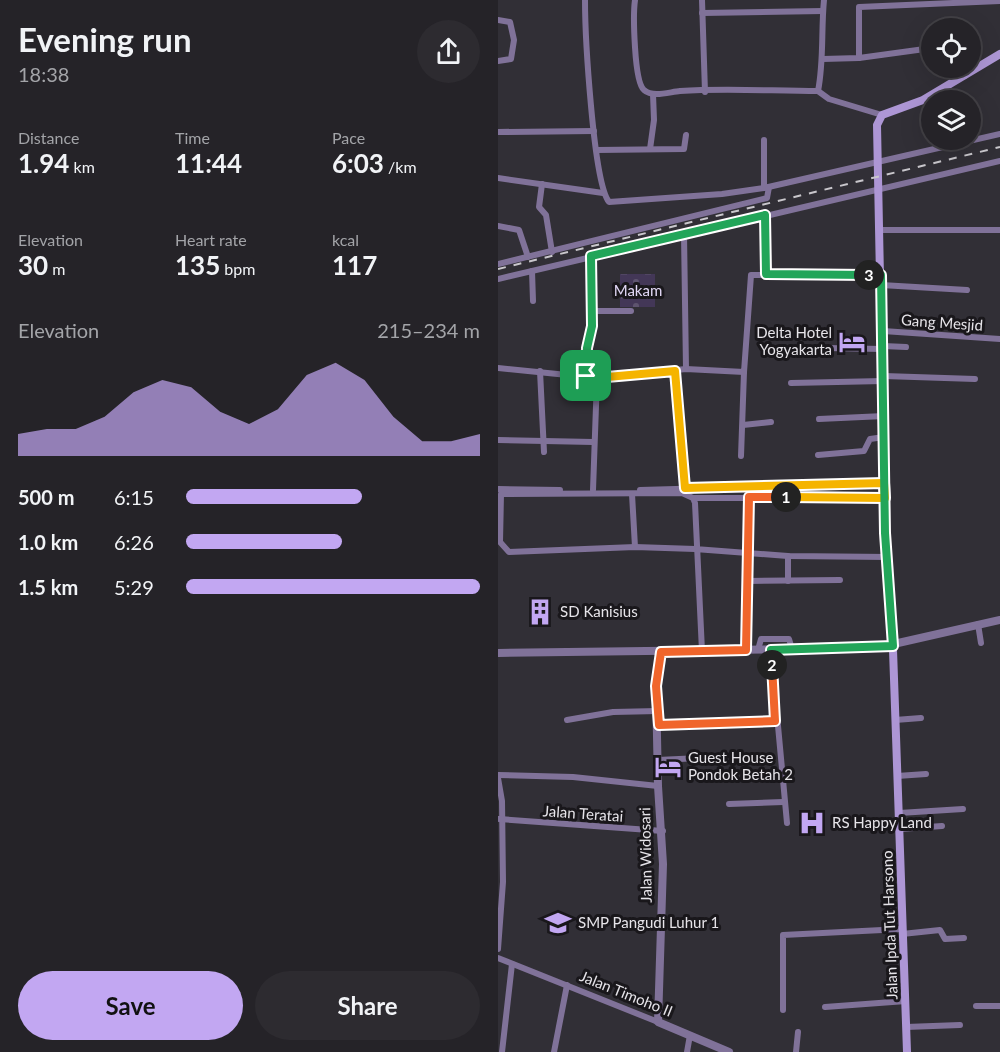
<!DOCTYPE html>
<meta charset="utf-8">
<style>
:root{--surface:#252328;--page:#2d2b30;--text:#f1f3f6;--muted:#a3a4a8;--line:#424045;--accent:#c2a7f2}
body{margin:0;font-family:Lato,sans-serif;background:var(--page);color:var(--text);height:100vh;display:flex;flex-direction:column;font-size:22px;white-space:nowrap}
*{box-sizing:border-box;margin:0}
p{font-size:20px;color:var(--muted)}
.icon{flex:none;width:33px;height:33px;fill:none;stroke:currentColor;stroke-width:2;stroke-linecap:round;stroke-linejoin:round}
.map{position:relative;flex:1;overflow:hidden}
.drawer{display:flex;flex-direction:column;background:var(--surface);width:498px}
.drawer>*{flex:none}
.buttons{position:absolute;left:423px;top:18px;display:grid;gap:12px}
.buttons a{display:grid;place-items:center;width:60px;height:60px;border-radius:50%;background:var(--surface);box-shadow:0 6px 24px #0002,0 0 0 2px var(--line);font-size:30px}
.pin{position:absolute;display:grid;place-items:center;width:51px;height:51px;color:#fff;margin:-26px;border-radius:12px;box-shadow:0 3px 9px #0006}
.km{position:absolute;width:30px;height:30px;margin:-15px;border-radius:50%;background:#222;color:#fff;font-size:16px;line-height:30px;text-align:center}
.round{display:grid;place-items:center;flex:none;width:63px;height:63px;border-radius:32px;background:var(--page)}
.head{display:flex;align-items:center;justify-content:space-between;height:102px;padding:0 18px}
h1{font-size:33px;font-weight:700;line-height:45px}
.stats{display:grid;grid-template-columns:repeat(3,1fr);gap:9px;height:102px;padding:6px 18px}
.stats div{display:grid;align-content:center}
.stats b{font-size:26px;font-weight:700}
.stats small{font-size:16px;font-weight:400}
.stats p{font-size:16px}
.chart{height:168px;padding:12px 18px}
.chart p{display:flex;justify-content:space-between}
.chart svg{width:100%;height:108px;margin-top:6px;fill:var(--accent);opacity:.7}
.primary-button{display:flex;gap:12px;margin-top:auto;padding:12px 18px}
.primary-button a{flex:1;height:69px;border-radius:36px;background:var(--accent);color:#111;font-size:24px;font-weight:700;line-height:69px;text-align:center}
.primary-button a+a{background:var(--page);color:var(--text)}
ul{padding:0 18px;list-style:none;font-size:20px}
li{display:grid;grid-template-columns:96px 72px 1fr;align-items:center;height:45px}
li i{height:15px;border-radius:8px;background:var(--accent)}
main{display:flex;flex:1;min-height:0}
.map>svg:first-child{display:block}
.cemetery{fill:url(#cemetery-stones)}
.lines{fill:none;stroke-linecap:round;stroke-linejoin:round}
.minor{stroke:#807299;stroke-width:6}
.tertiary{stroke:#807299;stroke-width:8}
.secondary{stroke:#ad96d5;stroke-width:8}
.rail{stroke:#c9c7cc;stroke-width:2;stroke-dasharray:8 8;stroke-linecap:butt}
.split-1-casing{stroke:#fff;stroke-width:12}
.split-2-casing{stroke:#fff;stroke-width:12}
.split-3-casing{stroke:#fff;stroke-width:12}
.split-4-casing{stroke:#fff;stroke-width:12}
.split-1{stroke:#f5b400;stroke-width:8}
.split-2{stroke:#f0652b;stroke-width:8}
.split-3{stroke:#22a559;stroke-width:8}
.split-4{stroke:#22a559;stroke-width:8}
.labels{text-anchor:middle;stroke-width:6;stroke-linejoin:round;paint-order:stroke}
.park-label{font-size:15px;fill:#e1d7f5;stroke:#19171b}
.street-label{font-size:15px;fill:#e6e4e9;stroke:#19171b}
.poi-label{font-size:15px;fill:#e6e4e9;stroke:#19171b;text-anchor:start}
</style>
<main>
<section class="drawer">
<div class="head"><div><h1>Evening run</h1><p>18:38</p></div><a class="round"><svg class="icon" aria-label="share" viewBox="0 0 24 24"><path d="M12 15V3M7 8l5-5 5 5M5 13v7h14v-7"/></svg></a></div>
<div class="stats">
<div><p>Distance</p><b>1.94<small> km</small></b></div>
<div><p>Time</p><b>11:44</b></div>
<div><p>Pace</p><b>6:03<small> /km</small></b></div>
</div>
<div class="stats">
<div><p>Elevation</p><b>30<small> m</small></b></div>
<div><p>Heart rate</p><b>135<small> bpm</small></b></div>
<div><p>kcal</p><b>117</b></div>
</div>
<div class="chart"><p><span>Elevation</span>215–234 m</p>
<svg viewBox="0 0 160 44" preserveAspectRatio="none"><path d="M0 44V35L10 33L20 33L30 28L40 18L50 13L60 16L70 26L80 31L90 25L100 11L110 6L120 13L130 28L140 38L150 38L160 35V44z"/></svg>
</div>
<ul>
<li><b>500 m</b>6:15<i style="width:60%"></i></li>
<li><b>1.0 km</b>6:26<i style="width:53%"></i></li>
<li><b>1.5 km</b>5:29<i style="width:100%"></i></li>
</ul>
<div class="primary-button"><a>Save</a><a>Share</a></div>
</section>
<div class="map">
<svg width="502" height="1052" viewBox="0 0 502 1052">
<defs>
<pattern id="cemetery-stones" width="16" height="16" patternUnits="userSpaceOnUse" patternTransform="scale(1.5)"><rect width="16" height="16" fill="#433757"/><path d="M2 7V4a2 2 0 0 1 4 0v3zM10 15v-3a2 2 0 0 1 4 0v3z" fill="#5e546f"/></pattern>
</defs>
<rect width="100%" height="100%" fill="#312f36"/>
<polygon class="cemetery" points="157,274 157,307 122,307 122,274"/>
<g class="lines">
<g class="minor">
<path d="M87 0C87 33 95 182 111 202L224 194 266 188 502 134"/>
<path d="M137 0C135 14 136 82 146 90 155 98 171 92 182 91 228 88 274 91 320 91L331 99 384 115"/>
<polyline points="204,0 207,92"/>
<polyline points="204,13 325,11"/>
<polyline points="0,20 12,22 16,40 13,59 0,61"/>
<polyline points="361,58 361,7 502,1"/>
<polyline points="325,59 361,58 434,48"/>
<polyline points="462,68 467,76"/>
<path d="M320 91C326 61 323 31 326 0"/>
<polyline points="0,132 96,131"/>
<polyline points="266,140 266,188"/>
<polyline points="152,149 156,120 155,94"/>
<polyline points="99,150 186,149 188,135"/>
<polyline points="0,178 105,193"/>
<polyline points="44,184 41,207 48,215 54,252"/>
<polyline points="267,215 268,274"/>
<polyline points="0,226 21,230 30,257"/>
<polyline points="383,230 502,230"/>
<polyline points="186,234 188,369"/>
<polyline points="0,264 269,198 271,187"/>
<polyline points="34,271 35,301"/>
<polyline points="0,279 502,161"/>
<polyline points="383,285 469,290"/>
<polyline points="93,311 133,311"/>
<polyline points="385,331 502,339"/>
<polyline points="385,346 408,347"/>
<polyline points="327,348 385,349"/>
<polyline points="0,368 99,378 188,369 246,372 253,275 383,275"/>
<polyline points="42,371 46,452"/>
<polyline points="177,371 187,488"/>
<polyline points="88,376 89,348 94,325 93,256"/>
<polyline points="386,376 477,379"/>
<polyline points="293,383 385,381"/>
<polyline points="321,419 386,416"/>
<polyline points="245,425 273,422"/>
<polyline points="0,440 95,442"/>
<polyline points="320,455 366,451 372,439 386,437"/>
<polyline points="243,456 246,372"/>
<polyline points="0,489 62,490"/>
<polyline points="95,490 99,378"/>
<polyline points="142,490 386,483"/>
<polyline points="134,494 137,547"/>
<polyline points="195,498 387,498"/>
<polyline points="249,581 342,580"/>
<polyline points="290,581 290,556"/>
<polyline points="480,624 483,643"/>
<polyline points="248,650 251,497"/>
<polyline points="260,650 263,639 291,639 294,649"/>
<polyline points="273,650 289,823"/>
<polyline points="204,651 197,503 195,498 184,493 3,494 2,542 11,552 137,547 197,549 290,556 390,557"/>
<polyline points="69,720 115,712 160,711"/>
<polyline points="397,720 423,718"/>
<polyline points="161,725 277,721"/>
<polyline points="160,760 223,757"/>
<polyline points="0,775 75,777 160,786"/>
<polyline points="399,776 428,774"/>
<polyline points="0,778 4,801 5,882 0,949"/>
<polyline points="231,804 285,802"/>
<polyline points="401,813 465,809"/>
<polyline points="1,819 165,831"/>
<polyline points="402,829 444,826"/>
<polyline points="404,934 442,930 447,939 466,938"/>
<polyline points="0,958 160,1022"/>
<polyline points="478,1006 502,1006"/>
<polyline points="327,1007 408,1001"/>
<polyline points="285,1010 285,935 404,929"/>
<polyline points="408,1027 462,1025"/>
<polyline points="4,1052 14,964"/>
<polyline points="56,1052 69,985"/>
<polyline points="189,1052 192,1035"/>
<polyline points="298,1052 300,1032"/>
</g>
<g class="tertiary">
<polyline points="163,652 158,686 160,786 165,864 160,1022 231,1052"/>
<polyline points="0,653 378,648 502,620"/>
</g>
<polyline class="secondary" points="409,1052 394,621 387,533 379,125 384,115 425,100 502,54"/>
<polyline class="rail" points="0,269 502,147"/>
</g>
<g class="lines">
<g class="split-1-casing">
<polyline id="split-1" points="88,376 109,377 177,371 187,488 386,483 387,498 288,497"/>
</g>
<g class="split-2-casing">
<polyline id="split-2" points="274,665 277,721 161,725 158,686 163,652 248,650 251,497 288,497"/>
</g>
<g class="split-3-casing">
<polyline id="split-3" points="274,665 273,650 395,646 387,533 383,275 371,275"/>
</g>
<g class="split-4-casing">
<polyline id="split-4" points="88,376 89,348 94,326 93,256 267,215 268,274 371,275"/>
</g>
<use href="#split-1" class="split-1"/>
<use href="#split-2" class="split-2"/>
<use href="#split-3" class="split-3"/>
<use href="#split-4" class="split-4"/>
</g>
<defs>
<g id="hotel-bare" transform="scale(2.07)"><path d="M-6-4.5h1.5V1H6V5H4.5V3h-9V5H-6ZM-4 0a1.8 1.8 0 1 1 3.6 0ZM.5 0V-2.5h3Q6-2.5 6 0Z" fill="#c2a7f2" stroke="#19171b" stroke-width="2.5" paint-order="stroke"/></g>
<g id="building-bare" transform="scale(2.07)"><path d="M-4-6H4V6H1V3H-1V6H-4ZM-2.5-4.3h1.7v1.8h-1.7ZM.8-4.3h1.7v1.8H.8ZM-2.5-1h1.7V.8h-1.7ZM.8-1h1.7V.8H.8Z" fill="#c2a7f2" stroke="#19171b" stroke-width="2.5" paint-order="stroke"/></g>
<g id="hospital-bare" transform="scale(2.07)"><path d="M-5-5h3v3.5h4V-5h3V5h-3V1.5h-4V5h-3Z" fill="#c2a7f2" stroke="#19171b" stroke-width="2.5" paint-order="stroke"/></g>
<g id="school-bare" transform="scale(2.07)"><path d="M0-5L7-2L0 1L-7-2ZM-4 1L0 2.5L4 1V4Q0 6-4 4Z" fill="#c2a7f2" stroke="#19171b" stroke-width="2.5" paint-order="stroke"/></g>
</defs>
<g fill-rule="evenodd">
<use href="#hotel-bare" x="354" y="342"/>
<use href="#building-bare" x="42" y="612"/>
<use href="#hotel-bare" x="170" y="767"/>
<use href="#hospital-bare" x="314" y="823"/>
<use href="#school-bare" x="60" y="923"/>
</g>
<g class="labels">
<g class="park-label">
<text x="140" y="296">Makam</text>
</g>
<g class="street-label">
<text transform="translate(444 323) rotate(4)" y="5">Gang Mesjid</text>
<text transform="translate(85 814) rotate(4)" y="5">Jalan Teratai</text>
<text transform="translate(148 855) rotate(-91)" y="5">Jalan Widosari</text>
<text transform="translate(392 925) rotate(-92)" y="5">Jalan Ipda Tut Harsono</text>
<text transform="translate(128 994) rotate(22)" y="5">Jalan Timoho II</text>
</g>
<g class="poi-label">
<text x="334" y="338" text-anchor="end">Delta Hotel<tspan x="334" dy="17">Yogyakarta</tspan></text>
<text x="62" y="617">SD Kanisius</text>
<text x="190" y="763">Guest House<tspan x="190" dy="17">Pondok Betah 2</tspan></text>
<text x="334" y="828">RS Happy Land</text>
<text x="80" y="928">SMP Pangudi Luhur 1</text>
</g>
</g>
</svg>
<div class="buttons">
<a><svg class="icon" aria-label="locate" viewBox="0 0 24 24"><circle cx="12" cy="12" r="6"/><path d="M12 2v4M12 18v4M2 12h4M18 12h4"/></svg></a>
<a><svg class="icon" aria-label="layers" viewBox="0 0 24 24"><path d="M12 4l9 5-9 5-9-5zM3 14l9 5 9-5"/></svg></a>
</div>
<div class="pin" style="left:88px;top:376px;background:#1e9e55"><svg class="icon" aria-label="arrive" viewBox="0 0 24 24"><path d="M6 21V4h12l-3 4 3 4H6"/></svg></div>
<b class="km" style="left:288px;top:497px">1</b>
<b class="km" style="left:274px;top:665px">2</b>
<b class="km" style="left:371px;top:275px">3</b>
</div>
</main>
